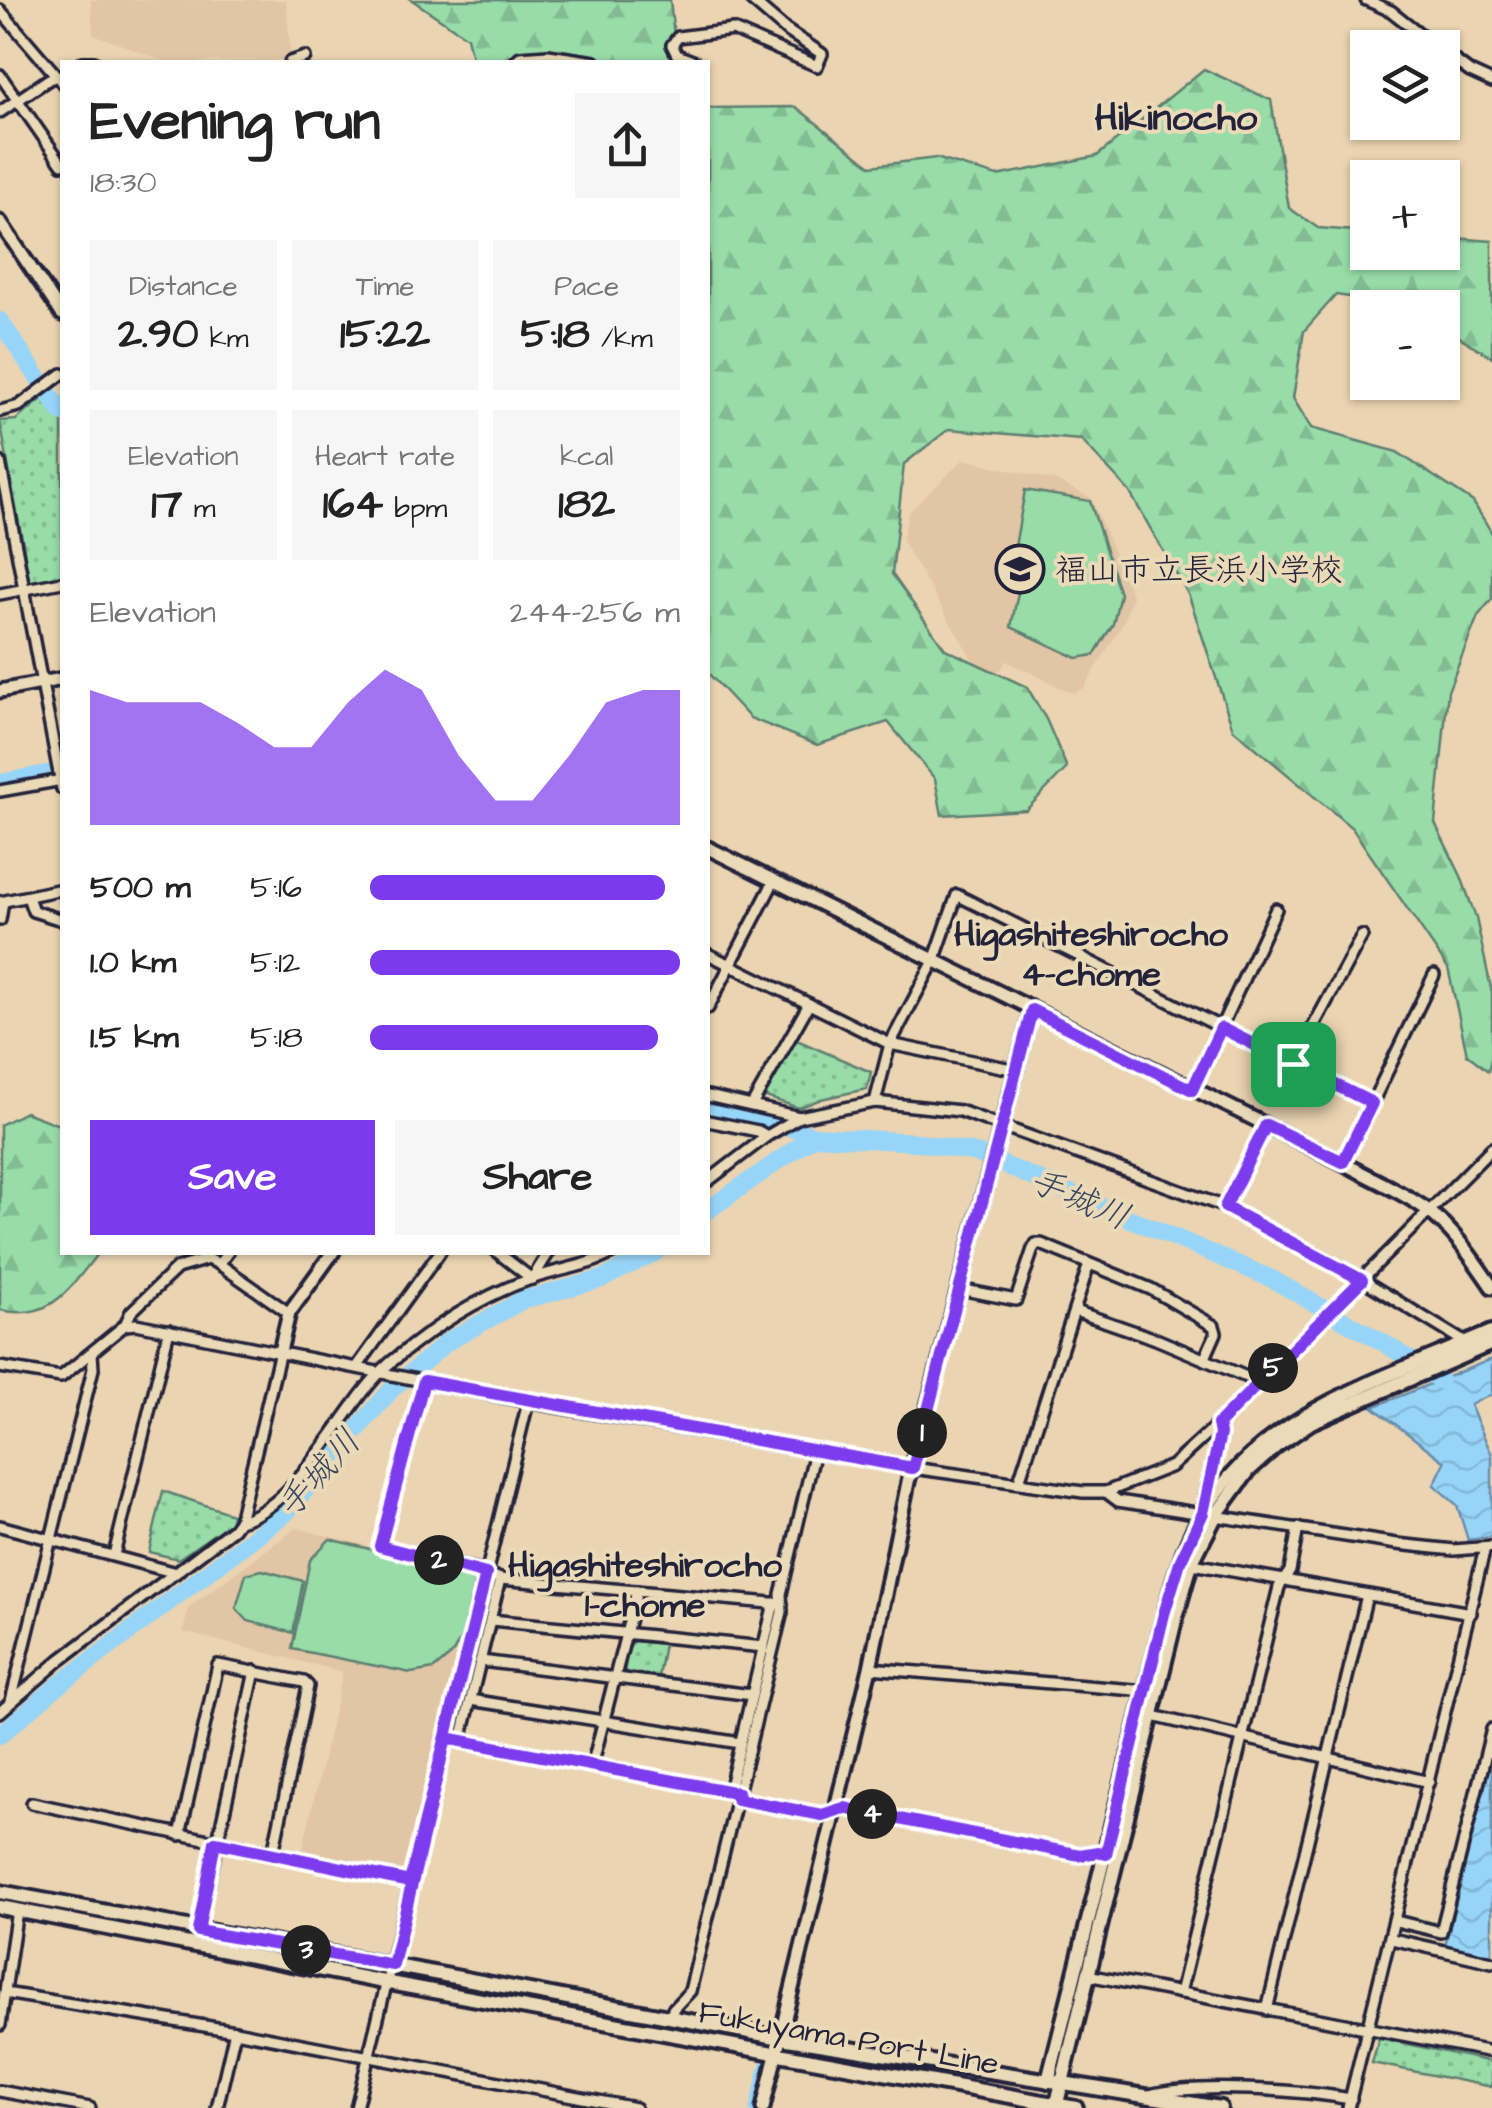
<!DOCTYPE html>
<meta charset="utf-8">
<style>
:root{--surface:#fff;--page:#f6f6f6;--text:#222;--muted:#767676;--accent:#7c3aed}
body{margin:0;font-family:"Architects Daughter","Klee One",sans-serif;background:var(--page);color:var(--text);height:100vh;display:flex;flex-direction:column;font-size:38px;white-space:nowrap}
*{box-sizing:border-box;margin:0}
p{font-size:32px;color:var(--muted)}
.icon{flex:none;width:55px;height:55px;fill:none;stroke:currentColor;stroke-width:2;stroke-linecap:round;stroke-linejoin:round}
.map{position:relative;flex:1;overflow:hidden}
.sheet{position:absolute;left:60px;top:60px;width:650px;height:1195px;display:flex;flex-direction:column;background:var(--surface);border-radius:0px;box-shadow:0 2px 8px #0004}
.sheet>*{flex:none}
.buttons{position:absolute;left:1350px;top:30px;display:grid;gap:20px}
.buttons a{display:grid;place-items:center;width:110px;height:110px;border-radius:0px;background:var(--surface);box-shadow:0 2px 8px #0004;font-size:50px}
.pin{position:absolute;display:grid;place-items:center;width:85px;height:85px;color:#fff;margin:-42px;border-radius:20px;box-shadow:0 5px 15px #0006}
.km{position:absolute;width:50px;height:50px;margin:-25px;border-radius:50%;background:#222;color:#fff;font-size:28px;line-height:50px;text-align:center}
.round{display:grid;place-items:center;flex:none;width:105px;height:105px;border-radius:0px;background:var(--page)}
.headline{display:flex;align-items:center;justify-content:space-between;height:170px;padding:0 30px}
h1{font-size:55px;font-weight:700;line-height:75px}
.metrics{display:grid;grid-template-columns:repeat(3,1fr);gap:15px;height:170px;padding:10px 30px}
.metrics div{display:grid;align-content:center;border-radius:0px;background:var(--page);text-align:center}
.metrics b{font-size:42px;font-weight:700}
.metrics small{font-size:28px;font-weight:400}
.metrics p{font-size:28px}
.chart{height:280px;padding:20px 30px}
.chart p{display:flex;justify-content:space-between}
.chart svg{width:100%;height:180px;margin-top:10px;fill:var(--accent);opacity:.7}
.action{display:flex;gap:20px;margin-top:auto;padding:20px 30px}
.action a{flex:1;height:115px;border-radius:0px;background:var(--accent);color:#fff;font-size:40px;font-weight:700;line-height:115px;text-align:center}
.action a+a{background:var(--page);color:var(--text)}
ul{padding:0 30px;list-style:none;font-size:32px}
li{display:grid;grid-template-columns:160px 120px 1fr;align-items:center;height:75px}
li i{height:25px;border-radius:12px;background:var(--accent)}
.map>svg:first-child{display:block}
.built{fill:#e1c5a5}
.forest{fill:url(#forest-firs);stroke:#5d7f72;stroke-width:2.5}
.park{fill:url(#park-dots);stroke:#5d7f72;stroke-width:2.5}
.pitch{fill:#98dca8;stroke:#5d7f72;stroke-width:2.5}
.water{fill:url(#water-waves);stroke:#688dac;stroke-width:2.5}
.lines{fill:none;stroke-linecap:round;stroke-linejoin:round}
.canal{stroke:#97d5f8;stroke-width:11}
.river{stroke:#97d5f8;stroke-width:18}
.minor-casing{stroke:#22223b;stroke-width:16}
.tertiary-casing{stroke:#22223b;stroke-width:19}
.secondary-casing{stroke:#22223b;stroke-width:20}
.minor{stroke:#ebdab7;stroke-width:9}
.tertiary{stroke:#ebdab7;stroke-width:11}
.secondary{stroke:#ebdab7;stroke-width:12}
.route-casing{stroke:#fff;stroke-width:20}
.route{stroke:#7c3aed;stroke-width:12}
.labels{text-anchor:middle;stroke-width:8;stroke-linejoin:round;paint-order:stroke}
.poi-label{font-size:32px;fill:#22223b;stroke:#ebdab7;text-anchor:start}
.street-label{font-size:32px;fill:#22223b;stroke:#ebdab7}
.neighbourhood-label{font-size:35px;font-weight:bold;fill:#22223b;stroke:#ebdab7}
.water-label{font-size:35px;font-style:italic;fill:#394661;stroke:#ebdab7}
.quarter-label{font-size:38px;font-weight:bold;fill:#22223b;stroke:#ebdab7}
</style>
<div class="map">
<svg width="1492" height="2108" viewBox="0 0 1492 2108">
<defs>
<pattern id="forest-firs" width="22" height="20" patternUnits="userSpaceOnUse" patternTransform="scale(2.5)"><rect width="22" height="20" fill="#98dca8"/><path d="M5 1l3.5 6h-7zM16 11l3.5 6h-7z" fill="#83bc92"/></pattern>
<pattern id="park-dots" width="8" height="8" patternUnits="userSpaceOnUse" patternTransform="scale(2.5)"><rect width="8" height="8" fill="#98dca8"/><path d="M2 2h.1M6 6h.1" fill="none" stroke="#83bc92" stroke-width="1.8" stroke-linecap="round"/></pattern>
<pattern id="water-waves" width="16" height="10" patternUnits="userSpaceOnUse" patternTransform="scale(2.5)"><rect width="16" height="10" fill="#97d5f8"/><path d="M0 5q4-4 8 0t8 0" fill="none" stroke="#82b7d6"/></pattern>
</defs>
<rect width="100%" height="100%" fill="#ebd4b1"/>
<filter id="ink" filterUnits="userSpaceOnUse"><feTurbulence type="fractalNoise" baseFrequency=".01" numOctaves="2"/><feDisplacementMap in="SourceGraphic" scale="20" xChannelSelector="R" yChannelSelector="G"/><feConvolveMatrix kernelMatrix="1 2 1 2 8 2 1 2 1" color-interpolation-filters="sRGB"/></filter>
<g filter="url(#ink)">
<g class="built">
<polygon points="91,0 286,0 291,59 167,62 93,34"/>
<polygon points="964,459 1057,481 1091,498 1132,596 1122,625 1084,688 1072,693 1006,661 999,673 977,667 902,541 908,513"/>
<polygon points="296,1528 478,1574 405,1875 302,1852 343,1672 183,1632 189,1607"/>
</g>
<g class="forest">
<polygon points="412,0 670,0 677,62 473,62 467,37"/>
<path d="M1204 69 1271 100 1289 208 1318 228 1367 232 1368 252H1442L1443 237 1492 241V357L1443 327 1442 308C1406 308 1373 300 1336 295L1304 331 1293 398 1311 428 1397 452 1473 502 1492 533V599L1478 616 1448 691 1435 823 1461 876 1476 918 1492 993V1055L1488 1071 1467 1054 1448 968 1352 828 1233 729 1189 596 1129 491 1081 440 949 429 904 464 892 574 945 649 1027 687 1046 719 1067 768 1026 810 942 815 935 779 888 722 817 745 750 718 708 673V108L796 107 871 166 936 158 997 176 1097 156Z"/>
<path d="M25 1112 62 1126V1252L98 1253C70 1288 51 1322 0 1310V1125Z"/>
</g>
<g class="park">
<polygon points="46,396 62,421 62,575 30,583 0,421 16,420"/>
<polygon points="792,1038 871,1072 867,1089 821,1099 799,1108 763,1096"/>
<polygon points="163,1491 232,1514 230,1523 178,1559 149,1552"/>
<path d="M634 1641 664 1644 658 1677 626 1674C622 1664 625 1648 634 1641Z"/>
<polygon points="1379,2038 1492,2062 1492,2087 1372,2063"/>
</g>
<g class="pitch">
<polygon points="1025,490 1090,501 1120,594 1113,624 1094,655 1077,658 1011,627 1020,583 1009,581"/>
<polygon points="330,1539 476,1576 462,1637 452,1654 434,1669 411,1673 292,1649 310,1560"/>
<polygon points="262,1570 303,1581 293,1633 248,1621 236,1608 246,1574"/>
</g>
<g class="water">
<polygon points="1492,1359 1492,1394 1470,1405 1492,1455 1492,1537 1468,1540 1457,1505 1434,1485 1445,1462 1373,1407"/>
<polygon points="1492,1757 1492,1957 1445,1946"/>
</g>
<g class="lines">
<polyline class="canal" points="755,2108 766,2064"/>
<g class="river">
<polyline points="0,321 62,413"/>
<polyline points="0,783 62,771"/>
<polyline points="708,1108 770,1120 814,1136 917,1142 976,1153 1272,1279 1389,1346 1440,1380"/>
<polyline points="708,1210 814,1136"/>
<polyline points="0,1735 54,1689 286,1513 391,1390 447,1342 523,1300 602,1279 656,1252"/>
</g>
<g class="minor-casing">
<g id="minor">
<polyline points="1366,0 1391,11 1438,48"/>
<polyline points="0,10 62,82"/>
<polyline points="1442,51 1470,72 1492,82"/>
<polyline points="83,62 94,62"/>
<polyline points="290,62 305,57"/>
<polyline points="515,62 520,57 548,55 595,62"/>
<polyline points="695,62 677,55 672,45 678,37 733,30 817,66 822,54 786,30 751,0"/>
<polyline points="0,75 62,164"/>
<polyline points="0,112 49,79 61,75"/>
<polyline points="0,411 19,406 62,374"/>
<polyline points="0,462 62,789"/>
<polyline points="0,594 62,582"/>
<polyline points="0,791 62,780"/>
<polyline points="28,897 33,911 62,920"/>
<polyline points="0,902 62,889"/>
<polyline points="0,920 3,902"/>
<polyline points="708,954 890,1044 1016,1070"/>
<polyline points="708,1008 774,881"/>
<polyline points="1293,1064 1362,936"/>
<polyline points="1192,1089 1276,909"/>
<polyline points="708,1096 799,1117"/>
<polyline points="875,1102 890,1044 934,961 957,895 1372,1103"/>
<polyline points="752,1105 809,1004"/>
<polyline points="708,1121 758,1131 767,1136 799,1117 875,1102 960,1111 1225,1207 1353,1274 1466,1343"/>
<polyline points="1343,1163 1434,975"/>
<polyline points="708,1181 767,1136"/>
<polyline points="1225,1207 1266,1125"/>
<polyline points="497,1252 532,1279 549,1252"/>
<polyline points="219,1264 289,1313"/>
<polyline points="959,1289 1016,1300 1033,1249 1036,1244 1041,1244 1151,1289 1214,1326 1216,1333 1205,1358"/>
<polyline points="1075,1311 1156,1339 1258,1382"/>
<polyline points="125,1325 131,1312 177,1268 208,1259 219,1264 228,1252"/>
<polyline points="0,1367 61,1377 125,1325 136,1324 528,1402 913,1468 1083,1492 1106,1492 1118,1501 1397,1544 1454,1550 1492,1547"/>
<polyline points="357,1367 440,1252"/>
<polyline points="424,1381 380,1546 479,1570 500,1579 782,1604"/>
<polyline points="1019,1481 1089,1264"/>
<polyline points="1106,1492 1172,1466 1218,1424 1492,1148"/>
<polyline points="1203,1510 1219,1434 1218,1424"/>
<path d="M239 1521C302 1505 343 1403 390 1363 432 1328 482 1295 534 1278 560 1269 590 1266 614 1252"/>
<polyline points="0,1526 176,1573"/>
<polyline points="114,1555 169,1330"/>
<polyline points="1187,1563 1471,1613"/>
<polyline points="491,1620 764,1647"/>
<polyline points="481,1661 752,1695"/>
<polyline points="870,1668 1147,1691"/>
<polyline points="471,1700 740,1743"/>
<polyline points="11,1701 93,1369 92,1353"/>
<polyline points="0,1712 60,1660 233,1529 239,1521 280,1351"/>
<polyline points="1149,1715 1429,1782"/>
<polyline points="446,1738 738,1793"/>
<polyline points="461,1740 500,1579"/>
<polyline points="592,1766 637,1591"/>
<polyline points="729,1791 774,1603"/>
<polyline points="737,1799 822,1815 844,1809 1080,1855 1098,1852 1106,1854"/>
<polyline points="32,1803 410,1882"/>
<polyline points="180,1835 218,1665 304,1682 308,1686 273,1853"/>
<polyline points="1396,1921 1441,1932 1492,1729"/>
<polyline points="198,1931 255,1671"/>
<polyline points="1392,1939 1492,1962"/>
<polyline points="1087,1975 1492,2052"/>
<polyline points="5,1993 235,2031 635,2108"/>
<polyline points="1180,1993 1279,1587 1290,1571 1298,1528"/>
<polyline points="1267,2010 1367,1595"/>
<polyline points="672,2018 673,2009 690,1991 782,1612 781,1594 815,1451"/>
<polyline points="0,2025 17,1910"/>
<polyline points="0,2091 90,2108"/>
<path d="M1149 2095C1198 2083 1300 2090 1351 2099"/>
<polyline points="217,2108 235,2031"/>
<path d="M356 2108C414 1873 470 1637 528 1402"/>
<polyline points="1348,2108 1485,1548"/>
</g>
</g>
<g class="tertiary-casing">
<g id="tertiary">
<polyline points="0,222 62,314"/>
<polyline points="0,691 62,679"/>
<path d="M708 848 1343 1163C1370 1178 1401 1191 1426 1209 1454 1230 1472 1258 1492 1287"/>
<polyline points="280,1351 289,1313 333,1252"/>
<polyline points="763,2108 870,1668 908,1482 1032,1010"/>
</g>
</g>
<g class="secondary-casing">
<g id="secondary">
<polyline points="0,1892 781,2038 1220,2108"/>
<polyline points="0,1907 389,1983 1076,2108"/>
<path d="M1048 2081 1165 1613C1174 1579 1184 1544 1203 1513 1266 1410 1388 1378 1492 1332"/>
<polyline points="1057,2103 1174,1624 1191,1564 1216,1515 1249,1470 1276,1446 1311,1422 1492,1343"/>
</g>
</g>
<use href="#minor" class="minor"/>
<use href="#tertiary" class="tertiary"/>
<use href="#secondary" class="secondary"/>
</g>
</g>
<g class="lines" filter="url(#ink)">
<g class="route-casing">
<polyline id="route" points="1293,1064 1221,1028 1192,1090 1032,1010 913,1468 424,1381 380,1546 486,1574 410,1882 215,1842 198,1931 393,1965 446,1738 738,1793 737,1799 822,1815 844,1808 1080,1855 1098,1852 1106,1854 1164,1614 1180,1562 1203,1513 1220,1434 1218,1424 1362,1280 1225,1207 1266,1125 1343,1162 1372,1103 1293,1064"/>
</g>
<use href="#route" class="route"/>
</g>
<defs>
<g id="school-ring" transform="scale(2.5)"><circle r="9.5" fill="#ebdab7" stroke="#22223b" stroke-width="1.5"/><path d="M0-5L7-2L0 1L-7-2ZM-4 1L0 2.5L4 1V4Q0 6-4 4Z" fill="#22223b"/></g>
</defs>
<g fill-rule="evenodd">
<use href="#school-ring" x="1020" y="569"/>
</g>
<g class="labels">
<g class="poi-label">
<text x="1055" y="580">福山市立長浜小学校</text>
</g>
<g class="street-label">
<text transform="translate(849 2037) rotate(10)" y="11">Fukuyama Port Line</text>
</g>
<g class="neighbourhood-label">
<text x="1091" y="945">Higashiteshirocho<tspan x="1091" dy="40">4-chome</tspan></text>
<text x="645" y="1576">Higashiteshirocho<tspan x="645" dy="40">1-chome</tspan></text>
</g>
<g class="water-label">
<text transform="translate(1080 1198) rotate(23)" y="12">手城川</text>
<text transform="translate(318 1473) rotate(-48)" y="12">手城川</text>
</g>
<g class="quarter-label">
<text x="1176" y="130">Hikinocho</text>
</g>
</g>
</svg>
<div class="buttons">
<a><svg class="icon" aria-label="layers" viewBox="0 0 24 24"><path d="M12 4l9 5-9 5-9-5zM3 14l9 5 9-5"/></svg></a>
<a>+</a>
<a>−</a>
</div>
<div class="pin" style="left:1293px;top:1064px;background:#1e9e55"><svg class="icon" aria-label="arrive" viewBox="0 0 24 24"><path d="M6 21V4h12l-3 4 3 4H6"/></svg></div>
<b class="km" style="left:922px;top:1433px">1</b>
<b class="km" style="left:439px;top:1560px">2</b>
<b class="km" style="left:306px;top:1950px">3</b>
<b class="km" style="left:872px;top:1814px">4</b>
<b class="km" style="left:1273px;top:1368px">5</b>
<section class="sheet">
<div class="headline"><div><h1>Evening run</h1><p>18:30</p></div><a class="round"><svg class="icon" aria-label="share" viewBox="0 0 24 24"><path d="M12 15V3M7 8l5-5 5 5M5 13v7h14v-7"/></svg></a></div>
<div class="metrics">
<div><p>Distance</p><b>2.90<small> km</small></b></div>
<div><p>Time</p><b>15:22</b></div>
<div><p>Pace</p><b>5:18<small> /km</small></b></div>
</div>
<div class="metrics">
<div><p>Elevation</p><b>17<small> m</small></b></div>
<div><p>Heart rate</p><b>164<small> bpm</small></b></div>
<div><p>kcal</p><b>182</b></div>
</div>
<div class="chart"><p><span>Elevation</span>244–256 m</p>
<svg viewBox="0 0 160 44" preserveAspectRatio="none"><path d="M0 44V11L10 14L20 14L30 14L40 19L50 25L60 25L70 14L80 6L90 11L100 27L110 38L120 38L130 27L140 14L150 11L160 11V44z"/></svg>
</div>
<ul>
<li><b>500 m</b>5:16<i style="width:95%"></i></li>
<li><b>1.0 km</b>5:12<i style="width:100%"></i></li>
<li><b>1.5 km</b>5:18<i style="width:93%"></i></li>
</ul>
<div class="action"><a>Save</a><a>Share</a></div>
</section>
</div>
